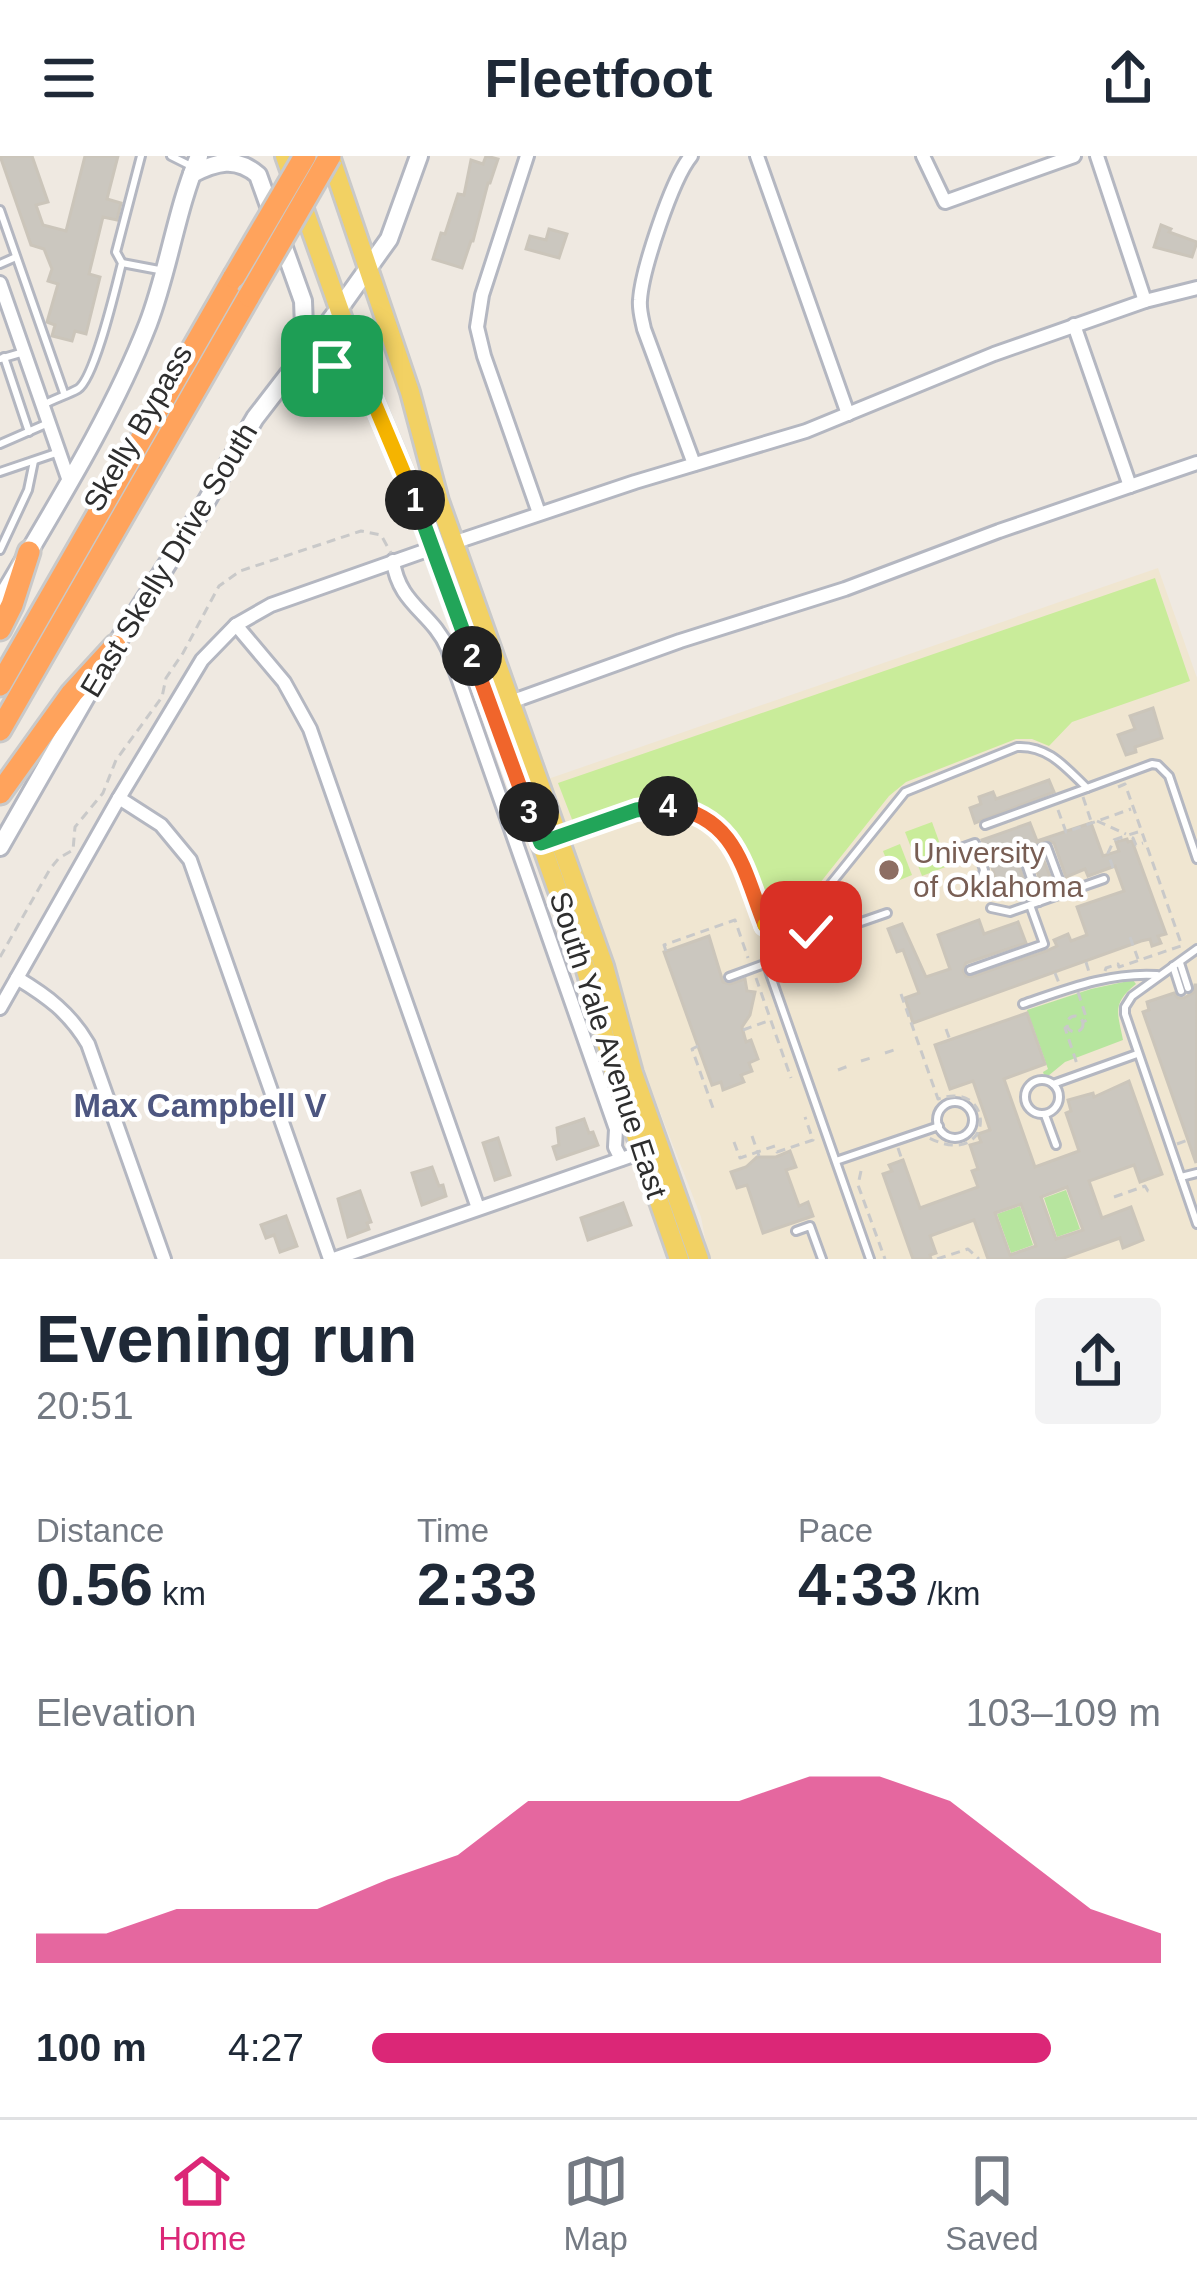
<!DOCTYPE html>
<meta charset="utf-8">
<style>
:root{--surface:#fff;--page:#f2f2f3;--text:#1f2937;--muted:#747a83;--line:#e0e1e3;--accent:#db2777}
body{margin:0;font-family:Helvetica,sans-serif;background:var(--page);color:var(--text);height:100vh;display:flex;flex-direction:column;font-size:45px;white-space:nowrap}
*{box-sizing:border-box;margin:0}
p{font-size:39px;color:var(--muted)}
.icon{flex:none;width:66px;height:66px;fill:none;stroke:currentColor;stroke-width:2;stroke-linecap:round;stroke-linejoin:round}
.map{position:relative;height:1103px;overflow:hidden}
.drawer{display:flex;flex-direction:column;background:var(--surface);flex:1}
.drawer>*{flex:none}
.pin{position:absolute;display:grid;place-items:center;width:102px;height:102px;color:#fff;margin:-51px;border-radius:24px;box-shadow:0 6px 18px #0006}
.km{position:absolute;width:60px;height:60px;margin:-30px;border-radius:50%;background:#222;color:#fff;font-size:33px;line-height:60px;text-align:center}
.round{display:grid;place-items:center;flex:none;width:126px;height:126px;border-radius:12px;background:var(--page)}
.overview{display:flex;align-items:center;justify-content:space-between;height:204px;padding:0 36px}
h1{font-size:66px;font-weight:600;line-height:90px}
.metrics{display:grid;grid-template-columns:repeat(3,1fr);gap:18px;height:204px;padding:12px 36px}
.metrics div{display:grid;align-content:center}
.metrics b{font-size:60px;font-weight:600}
.metrics small{font-size:33px;font-weight:400}
.metrics p{font-size:33px}
.chart{height:336px;padding:24px 36px}
.chart p{display:flex;justify-content:space-between}
.chart svg{width:100%;height:216px;margin-top:12px;fill:var(--accent);opacity:.7}
ul{padding:0 36px;list-style:none;font-size:39px}
li{display:grid;grid-template-columns:192px 144px 1fr;align-items:center;height:90px}
li i{height:30px;border-radius:15px;background:var(--accent)}
header{display:flex;justify-content:space-between;align-items:center;height:156px;padding:0 36px;background:var(--surface);font-size:54px;font-weight:600}
.menu{display:flex;justify-content:space-around;align-items:center;height:168px;border-top:3px solid var(--line);background:var(--surface);font-size:33px;color:var(--muted)}
.menu a{display:grid;justify-items:center;gap:6px}
.menu .active{color:var(--accent)}
.map>svg:first-child{display:block}
.education{fill:#f0e6d1}
.green{fill:#b6e59e}
.pitch{fill:#c9ec9a}
.building{fill:#cbc7bf;stroke:#cbc5ba;stroke-width:3;fill-rule:evenodd}
.lines{fill:none;stroke-linecap:round;stroke-linejoin:round}
.lane-casing{stroke:#b4b7c1;stroke-width:12}
.street-casing{stroke:#b4b7c1;stroke-width:18}
.secondary-casing{stroke:#b4b7c1;stroke-width:22}
.primary-casing{stroke:#c9c9c9;stroke-width:24}
.highway-casing{stroke:#c9c9c9;stroke-width:27}
.path{stroke:#c9c9c9;stroke-width:3;stroke-dasharray:9 6;stroke-linecap:butt}
.lane{stroke:#fff;stroke-width:6}
.street{stroke:#fff;stroke-width:12}
.secondary{stroke:#fff;stroke-width:16}
.primary{stroke:#f2d163;stroke-width:18}
.highway{stroke:#ffa35c;stroke-width:21}
.highway-bridge-casing{stroke:#c9c9c9;stroke-width:27;stroke-linecap:butt}
.highway-bridge{stroke:#ffa35c;stroke-width:21}
.split-1-casing{stroke:#fff;stroke-width:24}
.split-2-casing{stroke:#fff;stroke-width:24}
.split-3-casing{stroke:#fff;stroke-width:24}
.split-4-casing{stroke:#fff;stroke-width:24}
.split-5-casing{stroke:#fff;stroke-width:24}
.split-6-casing{stroke:#fff;stroke-width:24}
.split-1{stroke:#f5b400;stroke-width:15}
.split-2{stroke:#22a559;stroke-width:15}
.split-3{stroke:#f0652b;stroke-width:15}
.split-4{stroke:#22a559;stroke-width:15}
.split-5{stroke:#f0652b;stroke-width:15}
.split-6{stroke:#f5b400;stroke-width:15}
.education-dot{fill:#8d6e63;stroke:#fff;stroke-width:4.5}
.labels{text-anchor:middle;stroke-width:9;stroke-linejoin:round;paint-order:stroke}
.street-label{font-size:30px;fill:#2e2e2e;stroke:#fff}
.education-label{font-size:30px;fill:#785e54;stroke:#fff;text-anchor:start}
.neighbourhood-label{font-size:33px;font-weight:bold;fill:#4d5680;stroke:#fff}
</style>
<header><svg class="icon" aria-label="menu" viewBox="0 0 24 24"><path d="M4 6h16M4 12h16M4 18h16"/></svg>Fleetfoot<svg class="icon" aria-label="share" viewBox="0 0 24 24"><path d="M12 15V3M7 8l5-5 5 5M5 13v7h14v-7"/></svg></header>
<div class="map">
<svg width="1197" height="1103" viewBox="0 0 1197 1103">
<rect width="100%" height="100%" fill="#efe9e1"/>
<polygon class="education" points="1158,412 1197,522 1197,1103 709,1103 701,1061 646,920 613,806 548,623"/>
<g class="green">
<path d="M1133 824 1136 828C1111 848 1118 857 1123 884L1065 906 1048 920 1044 919 1043 916 1048 913 1027 854 1091 833Z"/>
<polygon points="1066,1034 1080,1073 1057,1081 1044,1042"/>
<polygon points="1020,1050 1033,1089 1011,1097 997,1058"/>
</g>
<g class="pitch">
<path d="M1155 422 1190 525 1072 566 1049 590 1032 583H1016L906 626 889 640 812 737 782 754 767 749C756 730 753 707 741 688 698 621 635 644 573 666L558 627Z"/>
<polygon points="932,666 948,710 922,720 905,676"/>
<polygon points="900,688 912,719 895,726 883,695"/>
</g>
<g class="building">
<polygon points="0,0 32,0 48,46 36,49 43,69 66,75 85,0 118,0 107,43 121,47 117,64 103,61 89,118 100,121 86,178 75,175 72,185 52,180 55,169 47,166 58,128 48,125 52,113 44,93 31,89"/>
<polygon points="486,0 498,3 490,27 488,27 473,85 471,85 462,112 433,103 441,77 445,78 458,38 464,39 471,4 483,8"/>
<polygon points="1161,69 1171,73 1169,76 1197,86 1192,101 1154,91"/>
<polygon points="549,73 567,78 559,102 526,93 530,80 546,84"/>
<polygon points="1153,552 1162,582 1135,591 1136,596 1126,599 1118,579 1135,573 1130,560"/>
<polygon points="1049,624 1054,636 975,667 970,652 981,648 979,641 993,636 996,643"/>
<polygon points="1030,667 1037,685 1091,667 1103,700 1119,695 1116,686 1127,683 1128,686 1132,685 1166,778 1158,780 1161,787 1152,790 1150,783 1141,785 913,867 905,842 919,837 903,794 897,796 888,773 902,768 926,821 950,813 938,779 979,764 984,778 1018,766 1026,787 966,807 963,815 966,820 971,821 1046,795 1057,790 1054,784 1068,778 1071,785 1087,779 1077,751 1124,735 1115,710 1088,720 1085,713 1066,721 1054,687 1047,684 1017,695 1016,701 1027,733 1003,742 982,684"/>
<polygon points="1042,700 1052,725 1042,729 1033,704"/>
<polygon points="709,780 723,826 730,828 745,823 747,835 755,836 750,859 742,871 746,886 751,884 758,903 749,907 752,915 741,919 744,926 723,934 721,926 712,929 664,796"/>
<polygon points="1195,829 1197,829 1196,1007 1143,856 1149,854 1147,846 1174,837 1178,842 1184,842 1194,836"/>
<path d="M1027 857 1045 908 1004 923 1035 1011 1079 995 1066 957 1071 955 1068 944 1093 937 1094 941 1129 925 1162 1018 1140 1026 1134 1009 1089 1025 1102 1062 1131 1051 1143 1084 1123 1092 1120 1082 1061 1103H988L974 1064 930 1080 936 1097 930 1099 931 1103H913L883 1018 892 1015 889 1009 903 1004 920 1052 978 1031 972 1015 978 1013 970 989 981 986 978 978 990 974 973 925 950 933 935 889ZM1067 1031 1083 1074 1056 1083 1041 1041ZM1021 1048 1036 1090 1010 1099 995 1057Z"/>
<polygon points="584,963 589,977 593,976 598,989 557,1003 553,991 559,989 557,972"/>
<polygon points="498,982 510,1019 495,1024 483,987"/>
<polygon points="790,995 796,1011 786,1014 799,1050 808,1046 813,1060 763,1077 747,1029 737,1032 731,1016 746,1011 757,1001 776,1001"/>
<polygon points="432,1011 439,1030 443,1029 446,1040 422,1049 412,1017"/>
<polygon points="360,1035 371,1066 367,1067 369,1073 348,1081 338,1043"/>
<polygon points="623,1047 631,1069 588,1084 581,1062"/>
<polygon points="286,1060 297,1090 280,1096 274,1079 266,1082 261,1069"/>
</g>
<g class="lines">
<g class="lane-casing">
<g id="lane">
<polyline points="171,0 191,10"/>
<polyline points="0,54 64,237"/>
<polyline points="122,107 159,114"/>
<polyline points="0,108 16,101"/>
<polyline points="4,201 29,276"/>
<polyline points="0,203 24,196"/>
<path d="M43 249C54 243 67 239 78 233 95 222 116 130 122 107L116 96 141 0"/>
<polyline points="0,288 46,268"/>
<polyline points="0,316 59,296"/>
<polyline points="0,394 28,334 34,305"/>
<polyline points="985,669 1087,632"/>
<path d="M563 679C592 670 622 655 652 651 721 640 749 712 764 766 768 781 765 796 768 812L870 1103"/>
<polyline points="961,692 975,687 984,714 981,724"/>
<polyline points="1039,746 1023,699 1047,691 1064,737"/>
<polyline points="811,749 825,771"/>
<polyline points="991,752 1010,756 1104,723"/>
<path d="M765 769 793 759 821 740 905 636 1017 591C1048 589 1066 612 1087 632L1152 608 1158 609 1169 620 1197 703"/>
<polyline points="790,783 834,767 861,766 887,757"/>
<polyline points="1197,793 1132,840 1125,851 1125,858 1197,1068"/>
<polyline points="1180,807 1188,832"/>
<polyline points="1173,810 1181,835"/>
<polyline points="970,814 1044,788 1030,749"/>
<polyline points="729,821 767,807"/>
<path d="M1023 848C1067 833 1110 816 1157 819"/>
<circle cx="1042" cy="941" r="17"/>
<polyline points="1053,928 1137,898"/>
<circle cx="955" cy="964" r="18"/>
<polyline points="1045,959 1056,989"/>
<polyline points="836,1005 939,970"/>
<polyline points="1181,1021 1197,1017"/>
<polyline points="796,1075 810,1070 822,1103"/>
</g>
</g>
<g class="street-casing">
<g id="street">
<polyline points="527,0 482,139 477,171 484,200 539,357"/>
<path d="M691 0C672 23 642 114 640 144 639 154 642 163 644 173L694 308"/>
<polyline points="757,0 848,258"/>
<polyline points="923,0 945,46 1074,0"/>
<polyline points="1097,0 1145,145"/>
<polyline points="0,127 69,325"/>
<polyline points="1074,169 1130,330"/>
<polyline points="453,387 635,326 806,275 994,198 1145,145 1197,132"/>
<path d="M393 405C399 449 432 456 448 493L616 973 615 991 621 1003"/>
<polyline points="236,469 284,526 310,573 478,1052"/>
<polyline points="491,553 680,485 845,433 999,375 1197,307"/>
<polyline points="119,642 161,669 190,704 330,1103"/>
<path d="M17 822C47 840 70 857 88 888L164 1103"/>
<polyline points="0,852 119,642 202,504 236,469 271,449 433,392"/>
<polyline points="334,1103 642,996"/>
</g>
</g>
<g class="secondary-casing">
<g id="secondary">
<path d="M192 18C216 6 236 0 258 19L303 145 305 197"/>
<path d="M291 215C324 207 333 210 364 223"/>
<path d="M0 445C51 357 111 263 148 168 169 113 176 54 199 0"/>
<polyline points="0,691 115,490 196,363 255,262 339,153 389,83 419,0"/>
</g>
</g>
<g class="primary-casing">
<g id="primary">
<polyline points="285,0 364,223 416,346 541,687 586,814 614,916 679,1103"/>
<polyline points="330,0 410,236 439,345 604,810 633,917 699,1103"/>
</g>
</g>
<g class="highway-casing">
<g id="highway">
<polyline points="0,473 12,449 29,396"/>
<polyline points="0,529 234,121"/>
<polyline points="0,574 249,140"/>
<polyline points="0,637 72,537 115,490"/>
</g>
</g>
<g class="path">
<polyline points="332,181 339,200"/>
<polyline points="1118,631 1125,628 1182,790"/>
<polyline points="1083,641 1091,665"/>
<polyline points="1058,654 1066,676 1131,653"/>
<polyline points="1097,665 1126,678"/>
<polyline points="1138,676 1128,679 1133,682 1136,689 1143,687"/>
<polyline points="1113,712 1108,697 1114,684 1128,679"/>
<polyline points="1130,781 1138,803"/>
<polyline points="666,795 664,789 735,764 748,802"/>
<polyline points="0,801 50,713 59,702 73,694 75,671 103,637 116,604 162,541 166,522 183,497 219,430 240,415 361,375 381,379 391,397"/>
<polyline points="1086,806 1089,816"/>
<polyline points="1105,815 1106,812 1118,808 1119,811 1181,790"/>
<polyline points="1055,817 1059,827"/>
<polyline points="756,822 791,922"/>
<polyline points="1078,836 1087,864 1083,866"/>
<path d="M901 838 938 943C996 922 996 1015 929 982"/>
<circle cx="1075" cy="868" r="8"/>
<polyline points="1068,871 1065,872 1078,911"/>
<polyline points="946,873 950,884"/>
<polyline points="743,874 768,865"/>
<polyline points="698,890 692,893 713,952"/>
<polyline points="885,897 897,893"/>
<polyline points="861,905 874,901"/>
<polyline points="838,914 851,909"/>
<polyline points="752,980 759,1000"/>
<polyline points="734,986 740,1002 775,990 777,996 813,984 805,961"/>
<polyline points="1177,988 1188,984"/>
<polyline points="898,992 902,1004"/>
<polyline points="861,1015 858,1029 885,1103"/>
<polyline points="1114,1041 1145,1030 1148,1035 1153,1035"/>
<polyline points="937,1103 968,1093 979,1103"/>
</g>
<use href="#lane" class="lane"/>
<use href="#street" class="street"/>
<use href="#secondary" class="secondary"/>
<use href="#primary" class="primary"/>
<use href="#highway" class="highway"/>
<g class="highway-bridge-casing">
<g id="highway-bridge">
<polyline points="234,121 305,0"/>
<polyline points="249,140 330,0"/>
</g>
</g>
<use href="#highway-bridge" class="highway-bridge"/>
</g>
<g class="lines">
<g class="split-1-casing">
<polyline id="split-1" points="332,210 364,223 415,344"/>
</g>
<g class="split-2-casing">
<polyline id="split-2" points="415,344 472,500"/>
</g>
<g class="split-3-casing">
<polyline id="split-3" points="472,500 529,656"/>
</g>
<g class="split-4-casing">
<polyline id="split-4" points="529,656 541,687 636,654 668,650"/>
</g>
<g class="split-5-casing">
<path id="split-5" d="M668 650C737 661 743 714 765 769"/>
</g>
<g class="split-6-casing">
<polyline id="split-6" points="765,769 793,760 811,749 825,771 811,776"/>
</g>
<use href="#split-1" class="split-1"/>
<use href="#split-2" class="split-2"/>
<use href="#split-3" class="split-3"/>
<use href="#split-4" class="split-4"/>
<use href="#split-5" class="split-5"/>
<use href="#split-6" class="split-6"/>
</g>
<circle class="education-dot" cx="889" cy="714" r="12"/>
<g class="labels">
<g class="street-label">
<text transform="translate(138 272) rotate(-60)" y="10">Skelly Bypass</text>
<text transform="translate(169 404) rotate(-59)" y="10">East Skelly Drive South</text>
<text transform="translate(608 889) rotate(72)" y="10">South Yale Avenue East</text>
</g>
<g class="education-label">
<text x="913" y="707">University<tspan x="913" dy="34">of Oklahoma</tspan></text>
</g>
<g class="neighbourhood-label">
<text x="200" y="961">Max Campbell V</text>
</g>
</g>
</svg>
<div class="pin" style="left:332px;top:210px;background:#1e9e55"><svg class="icon" aria-label="arrive" viewBox="0 0 24 24"><path d="M6 21V4h12l-3 4 3 4H6"/></svg></div>
<div class="pin" style="left:811px;top:776px;background:#d93025"><svg class="icon" aria-label="check" viewBox="0 0 24 24"><path d="M5 12l5 5 9-10"/></svg></div>
<b class="km" style="left:415px;top:344px">1</b>
<b class="km" style="left:472px;top:500px">2</b>
<b class="km" style="left:529px;top:656px">3</b>
<b class="km" style="left:668px;top:650px">4</b>
</div>
<section class="drawer">
<div class="overview"><div><h1>Evening run</h1><p>20:51</p></div><a class="round"><svg class="icon" aria-label="share" viewBox="0 0 24 24"><path d="M12 15V3M7 8l5-5 5 5M5 13v7h14v-7"/></svg></a></div>
<div class="metrics">
<div><p>Distance</p><b>0.56<small> km</small></b></div>
<div><p>Time</p><b>2:33</b></div>
<div><p>Pace</p><b>4:33<small> /km</small></b></div>
</div>
<div class="chart"><p><span>Elevation</span>103–109 m</p>
<svg viewBox="0 0 160 44" preserveAspectRatio="none"><path d="M0 44V38L10 38L20 33L30 33L40 33L50 27L60 22L70 11L80 11L90 11L100 11L110 6L120 6L130 11L140 22L150 33L160 38V44z"/></svg>
</div>
<ul>
<li><b>100 m</b>4:27<i style="width:86%"></i></li>
</ul>
</section>
<nav class="menu">
<a class="active"><svg class="icon" aria-label="home" viewBox="0 0 24 24"><path d="M3 11l9-7 9 7M6 9v11h12V9"/></svg>Home</a>
<a><svg class="icon" aria-label="map" viewBox="0 0 24 24"><path d="M3 6l6-2 6 2 6-2v14l-6 2-6-2-6 2zM9 4v14M15 6v14"/></svg>Map</a>
<a><svg class="icon" aria-label="saved" viewBox="0 0 24 24"><path d="M7 4h10v16l-5-4-5 4z"/></svg>Saved</a>
</nav>
